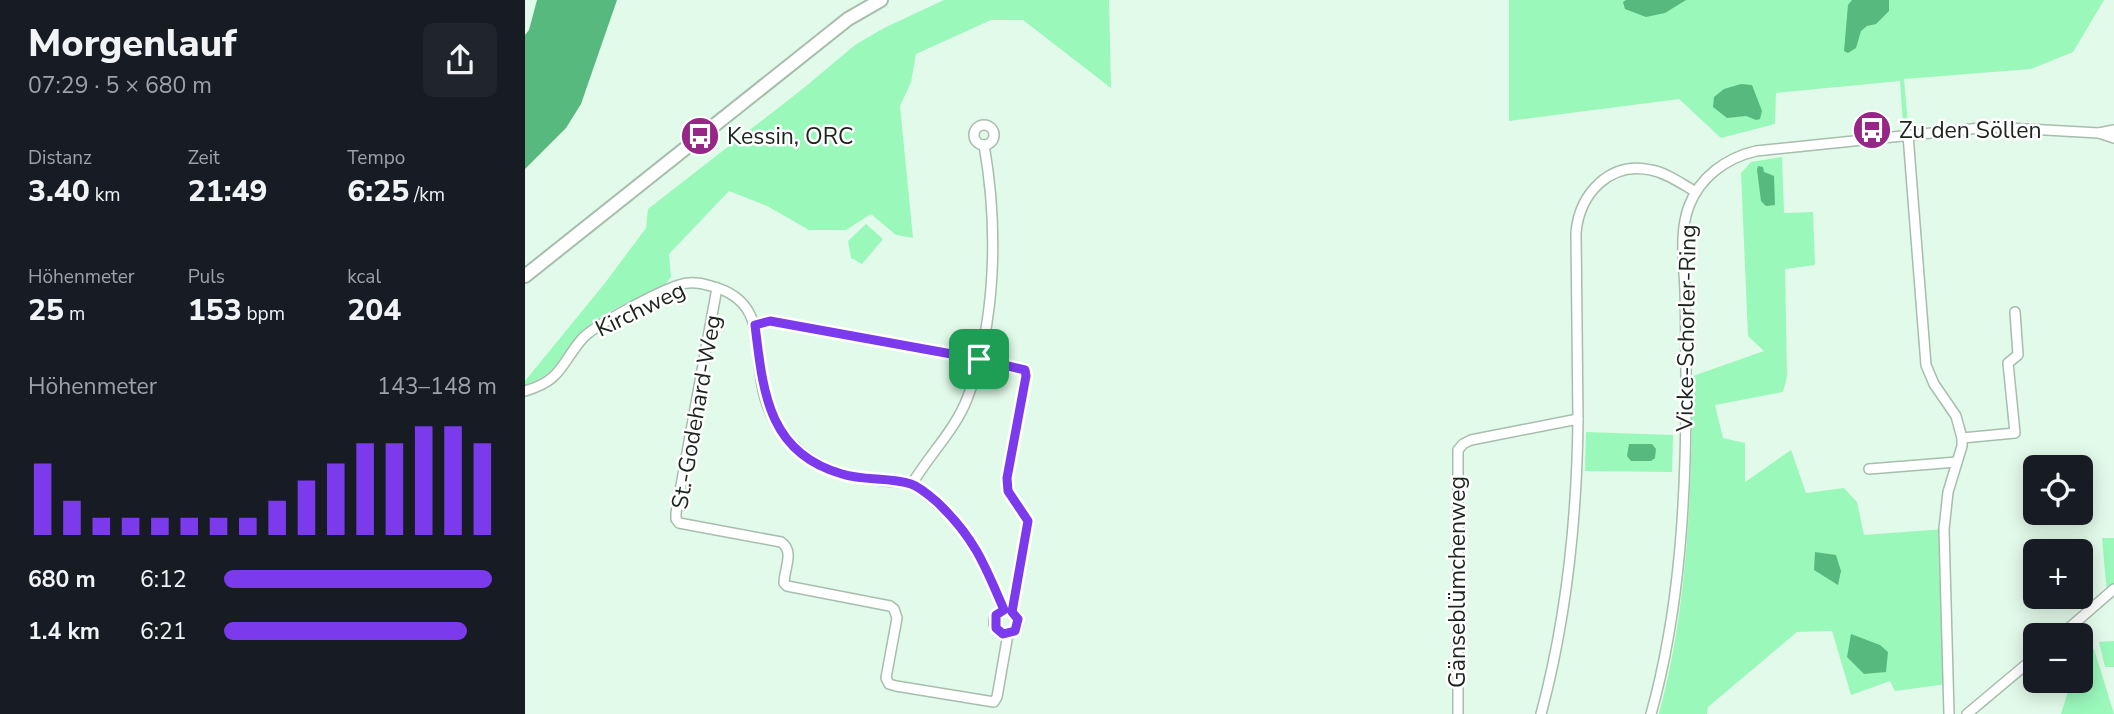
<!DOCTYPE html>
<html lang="de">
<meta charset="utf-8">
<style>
:root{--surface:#171b24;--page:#20242c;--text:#f1f3f6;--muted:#9ea1a6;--accent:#7c3aed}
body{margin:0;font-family:"Nunito Sans",sans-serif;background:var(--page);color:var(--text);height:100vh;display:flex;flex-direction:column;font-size:26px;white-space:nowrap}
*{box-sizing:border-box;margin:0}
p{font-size:23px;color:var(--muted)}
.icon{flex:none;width:38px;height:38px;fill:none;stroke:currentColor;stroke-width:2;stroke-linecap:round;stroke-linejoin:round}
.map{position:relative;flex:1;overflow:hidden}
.side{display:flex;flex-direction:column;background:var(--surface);width:525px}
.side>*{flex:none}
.fabs{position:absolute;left:1498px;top:455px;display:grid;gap:14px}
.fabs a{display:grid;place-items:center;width:70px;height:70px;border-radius:10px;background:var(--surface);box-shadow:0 4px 18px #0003;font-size:35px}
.pin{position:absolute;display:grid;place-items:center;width:60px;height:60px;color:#fff;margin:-30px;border-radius:14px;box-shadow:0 4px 10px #0006}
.round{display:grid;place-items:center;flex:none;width:74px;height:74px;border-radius:10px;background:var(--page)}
.summary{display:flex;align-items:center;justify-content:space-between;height:119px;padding:0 28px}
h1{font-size:38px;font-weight:800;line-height:52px}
.metrics{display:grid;grid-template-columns:repeat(3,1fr);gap:10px;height:119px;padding:7px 28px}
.metrics div{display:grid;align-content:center}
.metrics b{font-size:30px;font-weight:800}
.metrics small{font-size:19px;font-weight:400}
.metrics p{font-size:19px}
.chart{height:196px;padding:14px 28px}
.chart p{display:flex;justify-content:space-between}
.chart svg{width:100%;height:126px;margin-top:7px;stroke:var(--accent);stroke-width:6}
ul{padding:0 28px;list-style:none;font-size:23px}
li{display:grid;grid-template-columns:112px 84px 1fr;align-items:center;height:52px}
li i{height:18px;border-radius:9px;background:var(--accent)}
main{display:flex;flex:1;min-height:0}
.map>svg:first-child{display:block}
.green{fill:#9af8bb}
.water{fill:#58b97e}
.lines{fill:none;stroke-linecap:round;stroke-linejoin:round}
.street-casing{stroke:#a7bdad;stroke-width:12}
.secondary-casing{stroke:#a7bdad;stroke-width:16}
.street{stroke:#fff;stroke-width:9}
.secondary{stroke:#fff;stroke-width:12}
.route-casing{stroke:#fff;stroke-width:14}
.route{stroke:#7c3aed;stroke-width:9}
.labels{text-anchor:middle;stroke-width:5;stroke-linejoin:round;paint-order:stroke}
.poi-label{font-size:23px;fill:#1c241e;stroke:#fff;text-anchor:start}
.street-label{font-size:23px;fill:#1c241e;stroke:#fff}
</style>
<main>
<section class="side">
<div class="summary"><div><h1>Morgenlauf</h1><p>07:29 · 5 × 680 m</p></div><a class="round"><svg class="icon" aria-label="share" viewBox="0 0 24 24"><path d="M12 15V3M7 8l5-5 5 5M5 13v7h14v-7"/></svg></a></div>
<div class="metrics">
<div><p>Distanz</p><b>3.40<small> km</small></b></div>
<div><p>Zeit</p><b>21:49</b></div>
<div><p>Tempo</p><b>6:25<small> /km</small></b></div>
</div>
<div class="metrics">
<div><p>Höhenmeter</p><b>25<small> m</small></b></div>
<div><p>Puls</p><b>153<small> bpm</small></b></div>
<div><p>kcal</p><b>204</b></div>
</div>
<div class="chart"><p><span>Höhenmeter</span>143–148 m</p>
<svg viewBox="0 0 160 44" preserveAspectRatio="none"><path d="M5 44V19M15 44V32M25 44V38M35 44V38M45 44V38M55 44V38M65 44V38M75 44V38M85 44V32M95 44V25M105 44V19M115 44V12M125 44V12M135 44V6M145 44V6M155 44V12"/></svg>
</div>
<ul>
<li><b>680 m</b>6:12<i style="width:98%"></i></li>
<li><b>1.4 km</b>6:21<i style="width:89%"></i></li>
</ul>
</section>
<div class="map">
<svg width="1589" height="714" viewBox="0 0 1589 714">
<rect width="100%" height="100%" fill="#e2fae9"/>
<g class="green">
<path d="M419 0H584L586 88 498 20H466L391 54 386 82 375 106 388 238 371 235 346 214 321 230H284L242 206 204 191 144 254 146 277 140 285C113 298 81 310 59 330 47 340 42 354 32 365 24 374 11 381 0 385V381L80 283 121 228 123 209 280 87 330 45 359 28Z"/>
<polygon points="984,0 1579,0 1548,52 1506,69 1379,79 1383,125 1378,125 1375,81 1251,93 1250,124 1196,138 1154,99 984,121"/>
<path d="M1257 157 1259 213 1288 212 1290 265 1260 269 1262 377 1258 392 1190 405 1198 438 1220 443V482L1266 450 1281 493 1319 488 1332 502 1339 535 1419 529 1422 684 1370 691 1365 681 1326 695 1307 631 1272 632 1183 707 1182 714H1134C1164 603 1166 490 1168 376L1239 351 1223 336 1216 173 1226 162Z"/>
<polygon points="341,224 358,239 337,264 326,258 323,241"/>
<polygon points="1061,432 1148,435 1147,472 1060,471"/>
<polygon points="1577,538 1589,538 1589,589 1582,594"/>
<polygon points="1589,641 1589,667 1580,667 1574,642"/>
<polygon points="1556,649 1569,649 1589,714 1536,714 1544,688 1532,681 1556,681"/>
</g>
<g class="water">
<polygon points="12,0 92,0 56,104 41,128 0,169 0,35 4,30"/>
<polygon points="1101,0 1161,0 1140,13 1121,17 1100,9 1098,2"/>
<polygon points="1327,0 1364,0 1364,11 1351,24 1342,26 1336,31 1331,48 1323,53 1319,51 1323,5"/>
<polygon points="1216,84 1227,85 1237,111 1235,119 1231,120 1221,116 1202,118 1188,107 1189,97 1199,89"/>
<polygon points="1233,166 1238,167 1239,172 1249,176 1250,205 1241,206 1236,201 1232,170"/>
<polygon points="1104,444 1127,444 1131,449 1130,458 1126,461 1106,461 1102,456"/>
<polygon points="1290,552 1311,555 1316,571 1313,585 1289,570"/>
<polygon points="1326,634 1355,645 1363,652 1361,672 1339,674 1322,657"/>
</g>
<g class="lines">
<g class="street-casing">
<g id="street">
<circle cx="459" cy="135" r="10"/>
<polyline points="1574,133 1589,130"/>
<polyline points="1383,135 1401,365 1409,384 1431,416 1437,438 1437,446 1423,492 1419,529 1424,714"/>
<path d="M459 145C473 224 472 322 442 399 430 430 404 455 387 484 440 520 455 553 479 610"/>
<path d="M192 288 151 513V519L154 523 256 542C270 551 259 569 259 583L262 586 365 606 369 609 372 618 361 678 364 684 371 686 469 702 472 697 483 634"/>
<polyline points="230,325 245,321 454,359 500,370 501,376 482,478 483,491 503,521 487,612"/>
<path d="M0 391C37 380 35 365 57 339 69 325 135 291 154 285 164 281 176 283 186 286 240 300 229 342 237 385 243 421 267 451 299 467 325 480 359 480 387 484"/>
<path d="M1053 419 1051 232C1055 193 1085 161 1126 170 1142 173 1157 184 1171 192"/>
<polyline points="1437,438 1490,433 1483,363 1493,355 1490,312"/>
<polyline points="1344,469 1432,462"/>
<circle cx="481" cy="622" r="12"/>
<polyline points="1536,635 1589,589"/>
<path d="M933 714V450L938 444 946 440 1053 419C1052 520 1042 617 1016 714"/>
<path d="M1126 714C1155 610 1161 499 1161 392 1161 358 1161 324 1160 291 1159 263 1154 232 1164 206 1175 177 1201 158 1231 151L1465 127 1574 133 1589 138"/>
<polyline points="1442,714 1510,657"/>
</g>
</g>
<g class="secondary-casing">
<polyline id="secondary" points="0,276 323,19 356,0"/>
</g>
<use href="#street" class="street"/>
<use href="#secondary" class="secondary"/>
</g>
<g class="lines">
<g class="route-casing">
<path id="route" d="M245 321 454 359 500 370 501 376 482 478 483 491 503 521 487 612 493 619 490 631 478 634 471 628V615L479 610C460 565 449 537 412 502 405 496 395 487 386 484 365 477 339 481 317 474 242 453 238 390 230 325Z"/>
</g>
<use href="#route" class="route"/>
</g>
<defs>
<g id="bus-disc" transform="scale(2.0125)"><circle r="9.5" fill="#972786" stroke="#fff"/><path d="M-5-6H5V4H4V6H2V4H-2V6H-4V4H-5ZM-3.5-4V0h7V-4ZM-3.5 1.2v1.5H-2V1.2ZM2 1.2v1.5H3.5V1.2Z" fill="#fff"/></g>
</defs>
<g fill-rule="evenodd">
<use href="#bus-disc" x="1347" y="130"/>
<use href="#bus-disc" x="175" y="136"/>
</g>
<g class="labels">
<g class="poi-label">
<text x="1374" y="138">Zu den Söllen</text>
<text x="202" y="144">Kessin, ORC</text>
</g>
<g class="street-label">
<text transform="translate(115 309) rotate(-26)" y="8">Kirchweg</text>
<text transform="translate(1161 328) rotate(-89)" y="8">Vicke-Schorler-Ring</text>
<text transform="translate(171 412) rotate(-80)" y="8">St.-Godehard-Weg</text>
<text transform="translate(932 582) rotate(-90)" y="8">Gänseblümchenweg</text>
</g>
</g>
</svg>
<div class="fabs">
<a><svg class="icon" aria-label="locate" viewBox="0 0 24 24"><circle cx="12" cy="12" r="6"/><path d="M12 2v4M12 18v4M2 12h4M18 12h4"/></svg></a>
<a>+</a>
<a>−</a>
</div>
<div class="pin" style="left:454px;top:359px;background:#1e9e55"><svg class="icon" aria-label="arrive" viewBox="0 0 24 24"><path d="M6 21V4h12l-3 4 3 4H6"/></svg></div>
</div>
</main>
